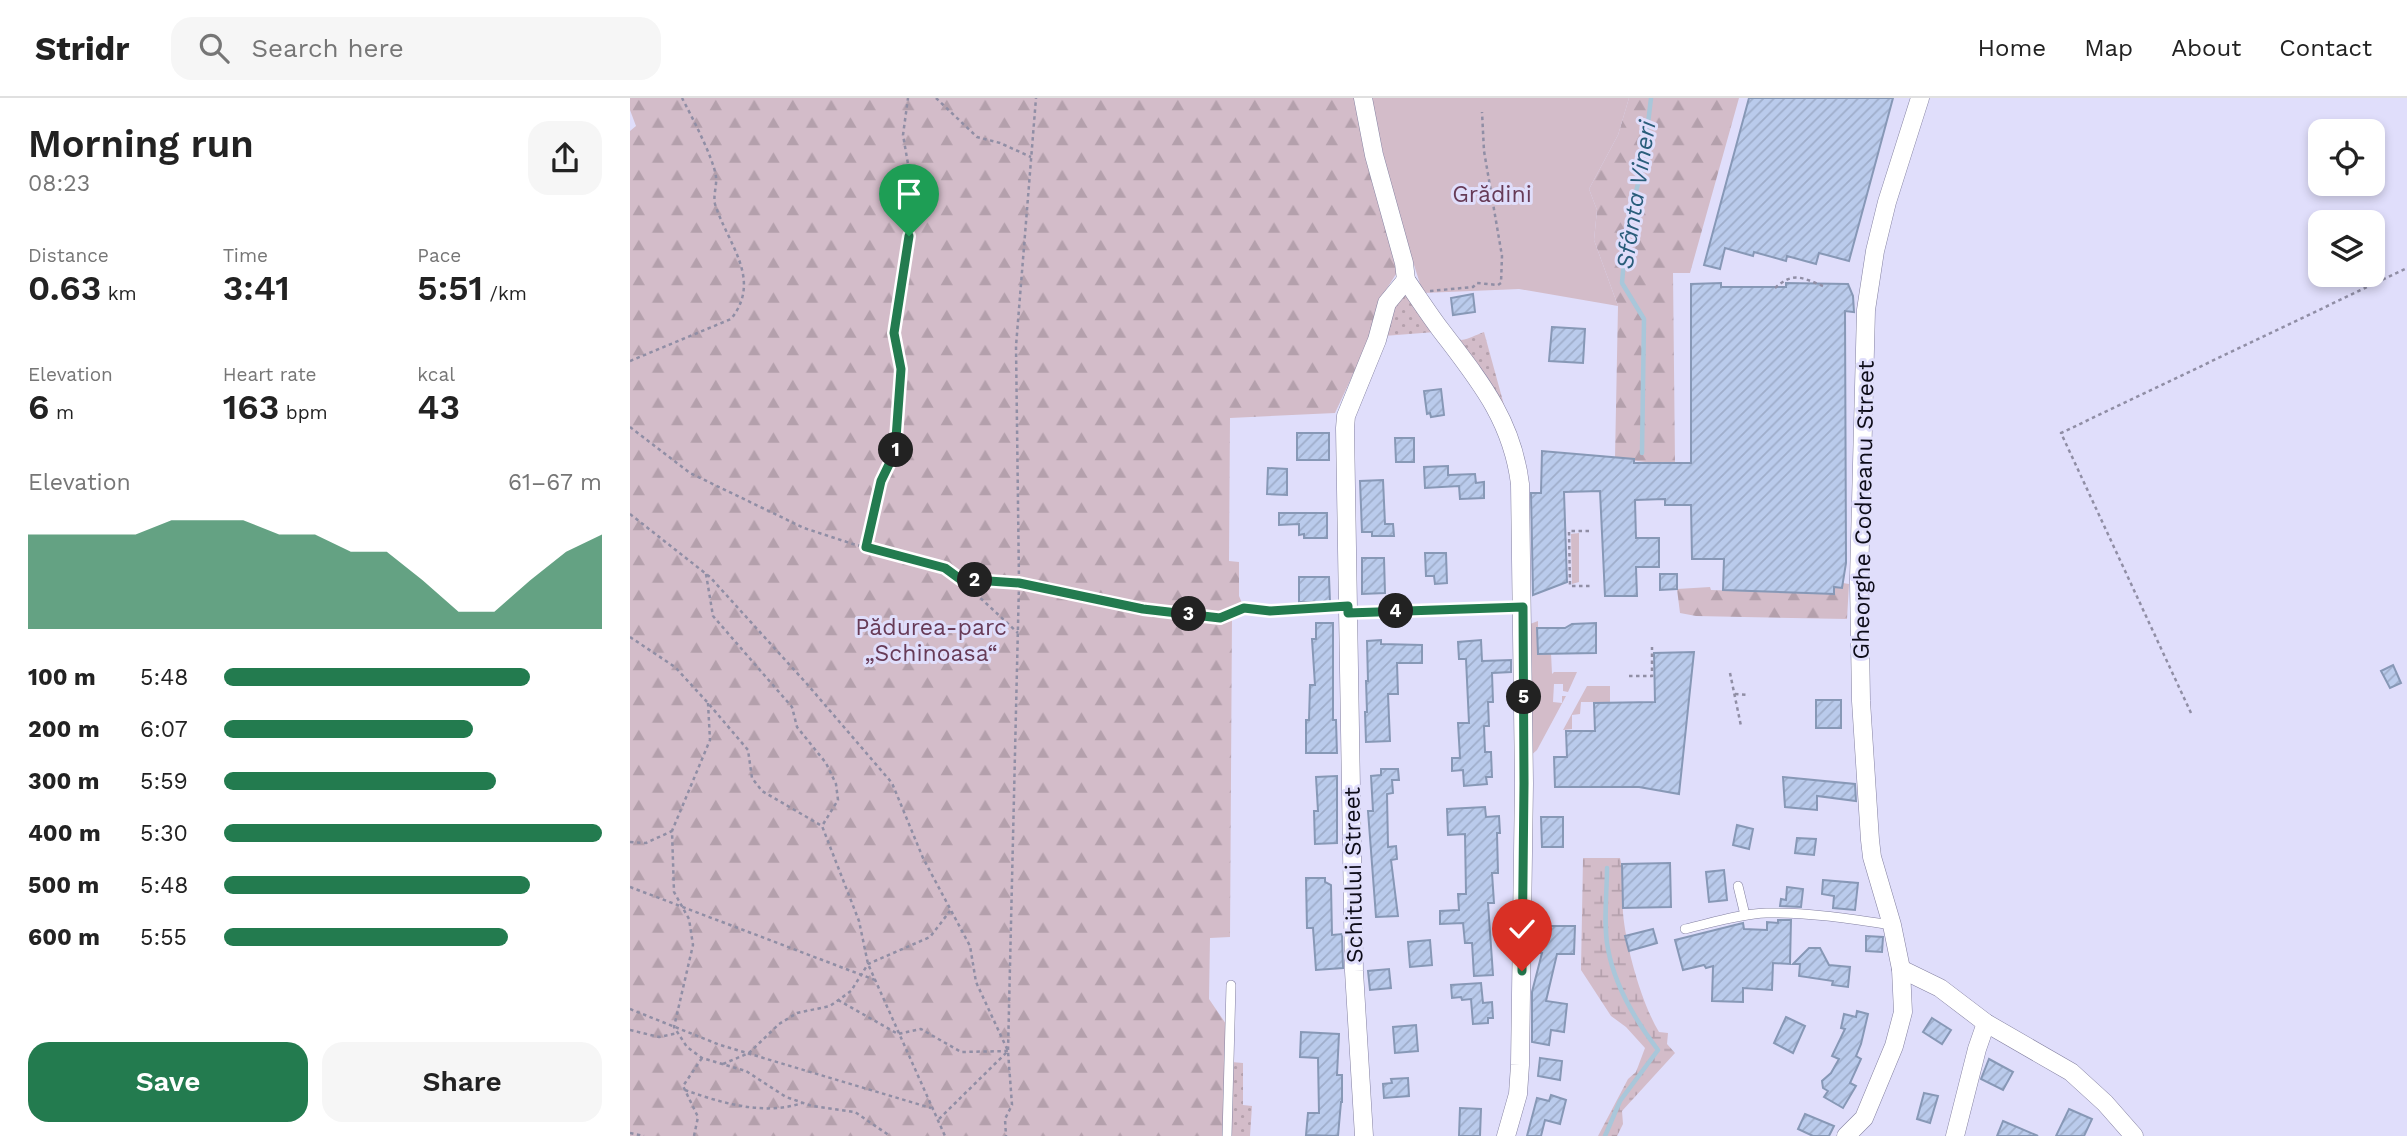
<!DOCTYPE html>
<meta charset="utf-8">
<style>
:root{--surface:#fff;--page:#f6f6f6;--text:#222;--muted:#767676;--line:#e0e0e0;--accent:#237b4f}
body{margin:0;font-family:"Work Sans",sans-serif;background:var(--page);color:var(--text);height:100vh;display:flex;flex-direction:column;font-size:26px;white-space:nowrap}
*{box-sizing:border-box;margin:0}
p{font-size:23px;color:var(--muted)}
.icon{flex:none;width:38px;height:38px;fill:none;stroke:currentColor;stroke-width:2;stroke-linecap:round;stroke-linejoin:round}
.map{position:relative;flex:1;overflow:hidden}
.details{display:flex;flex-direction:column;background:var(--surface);width:630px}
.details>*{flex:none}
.controls{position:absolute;left:1678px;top:21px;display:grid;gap:14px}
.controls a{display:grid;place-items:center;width:77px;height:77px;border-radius:14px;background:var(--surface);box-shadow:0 4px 10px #0003;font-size:35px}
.pin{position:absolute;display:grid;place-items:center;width:60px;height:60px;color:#fff;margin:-72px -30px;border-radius:50% 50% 50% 0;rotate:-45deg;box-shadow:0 0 7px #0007}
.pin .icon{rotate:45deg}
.km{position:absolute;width:35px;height:35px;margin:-18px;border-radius:50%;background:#222;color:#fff;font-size:19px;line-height:35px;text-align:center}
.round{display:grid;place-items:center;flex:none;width:74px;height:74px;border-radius:21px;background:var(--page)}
.overview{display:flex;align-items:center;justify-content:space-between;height:119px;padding:0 28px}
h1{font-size:38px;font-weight:600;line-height:52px}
.figures{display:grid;grid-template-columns:repeat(3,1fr);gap:10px;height:119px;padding:7px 28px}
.figures div{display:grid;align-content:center}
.figures b{font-size:35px;font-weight:600}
.figures small{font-size:19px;font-weight:400}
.figures p{font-size:19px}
.chart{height:196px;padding:14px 28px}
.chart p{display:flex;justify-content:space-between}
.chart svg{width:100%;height:126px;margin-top:7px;fill:var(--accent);opacity:.7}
.cta{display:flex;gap:14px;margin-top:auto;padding:14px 28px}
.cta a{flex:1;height:80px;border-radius:21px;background:var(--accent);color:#fff;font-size:28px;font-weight:600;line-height:80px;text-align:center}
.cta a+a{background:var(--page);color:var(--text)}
ul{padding:0 28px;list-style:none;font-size:23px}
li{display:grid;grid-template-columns:112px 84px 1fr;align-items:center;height:52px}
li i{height:18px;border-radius:9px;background:var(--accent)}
header{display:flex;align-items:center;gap:42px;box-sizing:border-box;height:98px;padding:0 35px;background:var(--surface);border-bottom:2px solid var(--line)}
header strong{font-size:33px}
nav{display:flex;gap:38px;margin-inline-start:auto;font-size:24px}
.search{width:490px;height:63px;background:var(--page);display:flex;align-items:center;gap:18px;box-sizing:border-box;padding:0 24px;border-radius:21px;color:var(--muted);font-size:26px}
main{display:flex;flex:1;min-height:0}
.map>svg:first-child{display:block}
.grass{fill:url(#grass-dots)}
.forest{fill:url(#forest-firs)}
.wetland{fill:url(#wetland-marsh)}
.garden{fill:#d3bcc9}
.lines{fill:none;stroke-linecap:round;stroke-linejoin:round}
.stream{stroke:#a9c7da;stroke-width:4.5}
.building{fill:url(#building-hatch);stroke:#8798b6;stroke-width:2}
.service-casing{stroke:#8380a1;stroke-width:10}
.minor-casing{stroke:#8380a1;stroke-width:19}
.path{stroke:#908ea5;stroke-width:2.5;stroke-dasharray:3.5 3.5;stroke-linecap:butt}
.service{stroke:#fff;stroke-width:9}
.minor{stroke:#fff;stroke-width:18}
.route-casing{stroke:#fff;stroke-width:14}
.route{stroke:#237b4f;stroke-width:9}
.labels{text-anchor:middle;stroke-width:6;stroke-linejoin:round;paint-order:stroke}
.park-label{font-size:23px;fill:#673b57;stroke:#e0defb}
.street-label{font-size:23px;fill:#0d0c18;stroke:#e0defb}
.water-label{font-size:24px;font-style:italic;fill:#295d7a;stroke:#e0defb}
</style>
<header>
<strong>Stridr</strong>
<div class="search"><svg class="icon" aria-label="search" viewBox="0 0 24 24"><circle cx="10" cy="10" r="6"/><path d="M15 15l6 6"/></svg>Search here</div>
<nav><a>Home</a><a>Map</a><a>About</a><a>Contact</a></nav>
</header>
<main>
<section class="details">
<div class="overview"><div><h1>Morning run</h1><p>08:23</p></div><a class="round"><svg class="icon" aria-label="share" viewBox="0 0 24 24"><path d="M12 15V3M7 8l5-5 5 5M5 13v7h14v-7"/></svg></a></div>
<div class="figures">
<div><p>Distance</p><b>0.63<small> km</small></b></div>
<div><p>Time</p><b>3:41</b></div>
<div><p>Pace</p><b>5:51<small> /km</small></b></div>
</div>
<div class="figures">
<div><p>Elevation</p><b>6<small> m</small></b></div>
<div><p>Heart rate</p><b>163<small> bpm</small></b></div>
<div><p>kcal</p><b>43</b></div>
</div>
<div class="chart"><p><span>Elevation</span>61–67 m</p>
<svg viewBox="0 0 160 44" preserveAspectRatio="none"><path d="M0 44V11L10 11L20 11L30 11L40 6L50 6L60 6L70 11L80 11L90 17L100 17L110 27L120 38L130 38L140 27L150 17L160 11V44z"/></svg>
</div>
<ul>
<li><b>100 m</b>5:48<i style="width:81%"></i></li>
<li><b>200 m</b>6:07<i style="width:66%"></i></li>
<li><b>300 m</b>5:59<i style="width:72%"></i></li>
<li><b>400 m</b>5:30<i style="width:100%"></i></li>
<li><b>500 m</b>5:48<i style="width:81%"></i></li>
<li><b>600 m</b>5:55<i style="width:75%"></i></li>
</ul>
<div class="cta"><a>Save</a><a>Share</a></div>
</section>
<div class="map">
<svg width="1777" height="1038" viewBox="0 0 1777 1038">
<defs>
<pattern id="grass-dots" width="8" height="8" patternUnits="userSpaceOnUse" patternTransform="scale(1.75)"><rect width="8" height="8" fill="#d3bcc9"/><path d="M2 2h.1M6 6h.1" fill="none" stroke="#b4a0ac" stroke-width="1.8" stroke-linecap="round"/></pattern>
<pattern id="forest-firs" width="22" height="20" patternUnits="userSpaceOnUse" patternTransform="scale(1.75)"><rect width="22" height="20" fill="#d3bcc9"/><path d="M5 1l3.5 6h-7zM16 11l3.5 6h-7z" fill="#b4a0ac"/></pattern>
<pattern id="wetland-marsh" width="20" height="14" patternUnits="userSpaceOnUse" patternTransform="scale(1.75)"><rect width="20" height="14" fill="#d3bcc9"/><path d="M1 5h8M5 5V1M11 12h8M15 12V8" fill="none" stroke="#b4a0ac"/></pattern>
<pattern id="building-hatch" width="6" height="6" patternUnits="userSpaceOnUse" patternTransform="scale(1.75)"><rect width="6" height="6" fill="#bacbec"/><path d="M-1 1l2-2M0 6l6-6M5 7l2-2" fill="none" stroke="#9fadca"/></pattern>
</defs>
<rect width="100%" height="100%" fill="#e0defb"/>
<g class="grass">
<polygon points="771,196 783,199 805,234 754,238 764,200"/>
<path d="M814 229 831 242C840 241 845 237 854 234L874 307 872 309Z"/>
<polygon points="601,964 613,965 613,1007 622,1008 620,1038 602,1038"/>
</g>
<g class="forest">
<polygon points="0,0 724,0 741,79 768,173 754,195 741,238 705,315 600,320 599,463 609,464 609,498 615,512 602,517 600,839 580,840 579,901 596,926 594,1038 0,1038 0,33 6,28 0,12"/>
<polygon points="999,0 1109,0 1060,175 1043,175 1045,365 1023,365 985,360 988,208 964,142 967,112 959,91 988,37"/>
<polygon points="1204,483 1207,489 1212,490 1213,485 1219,486 1217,521 1066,518 1050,515 1047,491 1080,489 1081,492 1203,496"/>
</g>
<path class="wetland" d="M953 760H990C995 777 992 797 993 815 996 849 1011 904 1029 934L1038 935 1037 946 1045 955 992 1013 993 1026 987 1038H968L998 981 1006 974 1015 950 996 929 981 918 951 872Z"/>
<g class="garden">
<polygon points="740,0 999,0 988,37 959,91 967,112 964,142 988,208 889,191 793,195 767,114"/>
<polygon points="949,435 949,484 942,486 941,436"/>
<polygon points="908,523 908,555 921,555 922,576 924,574 947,574 938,594 933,593 933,586 924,586 923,604 932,605 932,598 936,598 907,652 899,659 900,526"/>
<polygon points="957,588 980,588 980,604 951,604 950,616 942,617 942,631 933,632"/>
</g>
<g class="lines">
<g class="stream">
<polyline points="1012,355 1014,221 992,185 997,126 1013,68 1021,0"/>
<path d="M975 1038 990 1003 1028 952C1005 922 985 889 978 851 973 827 977 795 977 770"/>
</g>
</g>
<g class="building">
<polygon points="1119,0 1263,0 1219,163 1189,155 1186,166 1157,158 1156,163 1124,154 1123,158 1095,150 1090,171 1074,167"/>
<polygon points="1091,185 1091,189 1156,189 1156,185 1218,186 1223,198 1224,214 1215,213 1216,465 1212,490 1204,489 1204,496 1093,492 1094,461 1062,461 1061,407 1035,407 1035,401 1005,402 1006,440 1029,440 1029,469 1006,469 1007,498 975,498 970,393 934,394 937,484 903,497 901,395 911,395 912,353 1004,361 1004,365 1061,365 1061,186"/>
<polygon points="843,196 845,214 823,217 821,200"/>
<polygon points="922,229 955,231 953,265 919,263"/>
<polygon points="811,291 814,317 801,319 800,315 797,316 794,293"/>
<rect x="667" y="335" width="32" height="27"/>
<polygon points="765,340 784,340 784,364 766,364"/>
<polygon points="818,368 818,377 845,376 846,385 854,384 854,400 830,401 829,388 795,390 794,369"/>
<polygon points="638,370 657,371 657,397 637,396"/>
<polygon points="753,382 755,426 763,426 764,438 742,438 742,434 732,434 730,383"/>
<polygon points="649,415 697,415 697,440 674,440 674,436 669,437 669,426 649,427"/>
<polygon points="795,455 816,455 817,485 805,486 804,478 796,478"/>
<polygon points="732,460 754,460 755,495 732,496"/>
<polygon points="1030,476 1047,476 1047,491 1030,492"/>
<polygon points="669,479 699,479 700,504 669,504"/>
<polygon points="686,525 703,525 703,622 706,622 707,655 676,655 676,622 679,622 680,587 685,587 682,541 686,541"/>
<polygon points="966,525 966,555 908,556 907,530 935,530 942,526"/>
<polygon points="751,542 751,546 792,547 792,565 767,565 768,596 758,596 760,643 736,644 735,614 737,614 736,583 738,583 737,543"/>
<polygon points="851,542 852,563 881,562 881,574 862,575 863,604 858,604 859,628 854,628 855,654 861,654 862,679 856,679 857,686 834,688 833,672 822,673 822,660 830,660 828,625 839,625 836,561 829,561 828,544"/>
<polygon points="1064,554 1049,696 1009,689 925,689 924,659 937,659 936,633 965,633 964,605 1025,604 1024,555"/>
<polygon points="1763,567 1771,585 1760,590 1751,573"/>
<rect x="1186" y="602" width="25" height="28"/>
<polygon points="751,671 768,671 769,682 762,682 763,695 757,696 758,749 766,748 767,761 761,762 768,818 746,819 738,713 743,713 741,678 751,677"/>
<polygon points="707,678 707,745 685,746 684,713 688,713 686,679"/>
<polygon points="1153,679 1225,686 1226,703 1187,698 1187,712 1155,709"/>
<polygon points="855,709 856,719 869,718 870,735 867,735 868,775 862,775 864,805 858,805 863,877 844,878 842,845 835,845 833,825 810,826 810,813 829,812 828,796 836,796 835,736 818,737 817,711"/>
<polygon points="911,719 933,719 933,749 912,749"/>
<polygon points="1107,727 1123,731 1119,751 1103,747"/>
<polygon points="1167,740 1186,741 1184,757 1165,755"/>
<polygon points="1040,765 1041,809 993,810 992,766"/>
<polygon points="1094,772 1097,802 1079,804 1076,774"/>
<polygon points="676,780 695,780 695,784 701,787 702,837 712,836 713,870 686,872 683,830 677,830"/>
<polygon points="1193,782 1228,785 1225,812 1203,810 1204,798 1192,796"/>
<polygon points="1157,789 1173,791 1171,809 1150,808 1151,801 1156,802"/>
<polygon points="1148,822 1161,822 1160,866 1143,865 1142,892 1113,890 1113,904 1082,903 1083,868 1076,870 1074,867 1053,872 1045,842 1113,825 1114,831 1137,832 1137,824 1148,825"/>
<polygon points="916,828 945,828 944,856 927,856 916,903 937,906 934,934 921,932 919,947 902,944 902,894 912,855 906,855 906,841 916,841"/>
<polygon points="1023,831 1027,845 999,853 995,838"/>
<polygon points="1236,838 1253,839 1252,854 1236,853"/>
<polygon points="800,842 802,867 780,869 778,844"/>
<polygon points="1179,850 1190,850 1199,867 1220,869 1218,889 1202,887 1203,883 1169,878 1170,866 1163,866"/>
<polygon points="759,871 761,890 740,892 738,873"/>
<polygon points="851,885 853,905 862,904 863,920 858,920 858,925 843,926 841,901 832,902 831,899 822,900 821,887"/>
<polygon points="1227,913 1238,916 1231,946 1226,958 1231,961 1220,985 1226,988 1213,1010 1194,999 1198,993 1193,990 1192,983 1201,975 1209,961 1202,958 1215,931 1211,930 1214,916 1226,919"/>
<polygon points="1156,919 1175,928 1163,955 1144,945"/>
<polygon points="1302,920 1321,932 1312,946 1293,934"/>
<polygon points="786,927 788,953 765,955 763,929"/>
<polygon points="671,934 709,936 707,977 712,977 712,1004 711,1004 708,1038 676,1037 678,1015 689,1015 688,960 670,959"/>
<polygon points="910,960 932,963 930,982 908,978"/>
<polygon points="1359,961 1383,974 1373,992 1351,981"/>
<polygon points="778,980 779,998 754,1000 753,986 762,985 761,981"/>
<polygon points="1294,995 1308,998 1300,1025 1287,1021"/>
<polygon points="921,997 936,1002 930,1026 915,1022 911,1038 897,1038 907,1000 919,1003"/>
<polygon points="830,1010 851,1011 850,1038 829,1038"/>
<polygon points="1439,1011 1462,1021 1454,1038 1426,1038"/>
<polygon points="1175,1016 1204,1028 1199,1038 1183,1038 1168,1031"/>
<polygon points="1373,1023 1408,1038 1367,1038"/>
</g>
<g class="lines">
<g class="service-casing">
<g id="service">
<polyline points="718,515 893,508"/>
<polyline points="1108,788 1115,817"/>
<path d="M1055 831C1081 825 1109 816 1136 815 1177 814 1221 821 1262 827"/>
<polyline points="597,1038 601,887"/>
</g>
</g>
<g class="minor-casing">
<g id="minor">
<path d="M733 0 744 57 774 165 776 182C787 198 798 215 810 231 848 281 882 321 890 386L894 685 890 967 888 996 876 1038"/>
<polyline points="1271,871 1310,890 1356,925 1441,974 1475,1005 1504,1038"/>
<polyline points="734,1038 724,873 715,330 716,318 747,242 757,205 776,182"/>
<polyline points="1216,1038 1234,1020 1264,948 1273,914 1271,871 1262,827 1242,759 1240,742 1231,603 1229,482 1236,212 1245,153 1257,104 1290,0"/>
<polyline points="1325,1038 1347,951 1356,925"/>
</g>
</g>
<g class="path">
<polyline points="306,0 347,39 370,45 401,59"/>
<path d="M1145 190C1163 174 1171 179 1193 188"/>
<polyline points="800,193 843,189 847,185 868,187 871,185 872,158 854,53 852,14"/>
<path d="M0 263 101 221C133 181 97 145 85 106 83 97 87 88 86 79 84 61 61 17 52 0"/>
<polyline points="0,329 60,375 174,430 223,446 315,470 330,481 389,485 513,511 590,520 614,510 640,513 701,509"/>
<polyline points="0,416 80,479 177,586 262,685 293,760 340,848 346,884 378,953 382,1007 375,1021 376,1038"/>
<polyline points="959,433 939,433 940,488 961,488"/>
<polyline points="236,449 251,383 266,354 271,271 264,235 279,138 283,95 273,37 278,0"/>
<polyline points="76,476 83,518 162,609 167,629 196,665 206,686 208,702 192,728"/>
<polyline points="330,481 388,535"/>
<polyline points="0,539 45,569 78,605 118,652 122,680 132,693 192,728 229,823 238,866 315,1038"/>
<polyline points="1100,575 1111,628"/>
<polyline points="999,578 1022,578 1022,549"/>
<polyline points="1105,596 1119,597"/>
<polyline points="78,605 80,642 42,733 44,794 59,821 63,847 44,929 57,949 72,960 116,973 156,999 182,1008 225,1014 260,1038"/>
<polyline points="1561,615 1431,335 1777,170"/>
<polyline points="0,744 16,745 42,733"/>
<polyline points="0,789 245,882"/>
<polyline points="208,902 268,936 291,931 331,954 378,953"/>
<polyline points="0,911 90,947 301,1010"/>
<polyline points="0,932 29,939 48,935"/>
<polyline points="93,966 119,955 149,926 167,915 200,908 221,893 238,866 300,839 320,813"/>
<path d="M55 992C91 1005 135 1018 172 1005"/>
<polyline points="309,1021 378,953 389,485 386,248 406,0"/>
<polyline points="0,1035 14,1038"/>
<polyline points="64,1038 68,1019 53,988 72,960"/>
</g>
<use href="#service" class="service"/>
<use href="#minor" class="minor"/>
</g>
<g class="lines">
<g class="route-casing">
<polyline id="route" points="279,138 264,235 271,271 265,354 251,383 236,449 315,470 330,481 389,485 513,511 590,520 614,510 640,513 718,508 718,515 893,509 894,685 892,873"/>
</g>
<use href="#route" class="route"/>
</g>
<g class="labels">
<g class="park-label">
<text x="862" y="104">Grădini</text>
<text x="301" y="537">Pădurea-parc<tspan x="301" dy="26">„Schinoasa“</tspan></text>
</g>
<g class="street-label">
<text transform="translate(1233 412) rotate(-89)" y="8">Gheorghe Codreanu Street</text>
<text transform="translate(723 777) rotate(-91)" y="8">Schitului Street</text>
</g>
<g class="water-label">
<text transform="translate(1006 97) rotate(-81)" y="8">Sfânta Vineri</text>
</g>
</g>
</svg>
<div class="controls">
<a><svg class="icon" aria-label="locate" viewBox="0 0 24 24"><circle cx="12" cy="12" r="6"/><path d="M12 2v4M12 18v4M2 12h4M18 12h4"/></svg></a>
<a><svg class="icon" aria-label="layers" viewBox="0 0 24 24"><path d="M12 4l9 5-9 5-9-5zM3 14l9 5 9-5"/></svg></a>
</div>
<div class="pin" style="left:279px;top:138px;background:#1e9e55"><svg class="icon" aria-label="arrive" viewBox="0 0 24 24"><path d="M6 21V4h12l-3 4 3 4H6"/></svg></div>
<div class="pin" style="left:892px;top:873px;background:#d93025"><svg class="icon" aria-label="check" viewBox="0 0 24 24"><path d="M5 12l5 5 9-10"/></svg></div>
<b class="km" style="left:266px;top:352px">1</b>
<b class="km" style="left:345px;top:482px">2</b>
<b class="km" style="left:559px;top:516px">3</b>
<b class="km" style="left:766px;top:513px">4</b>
<b class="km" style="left:894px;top:599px">5</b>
</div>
</main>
